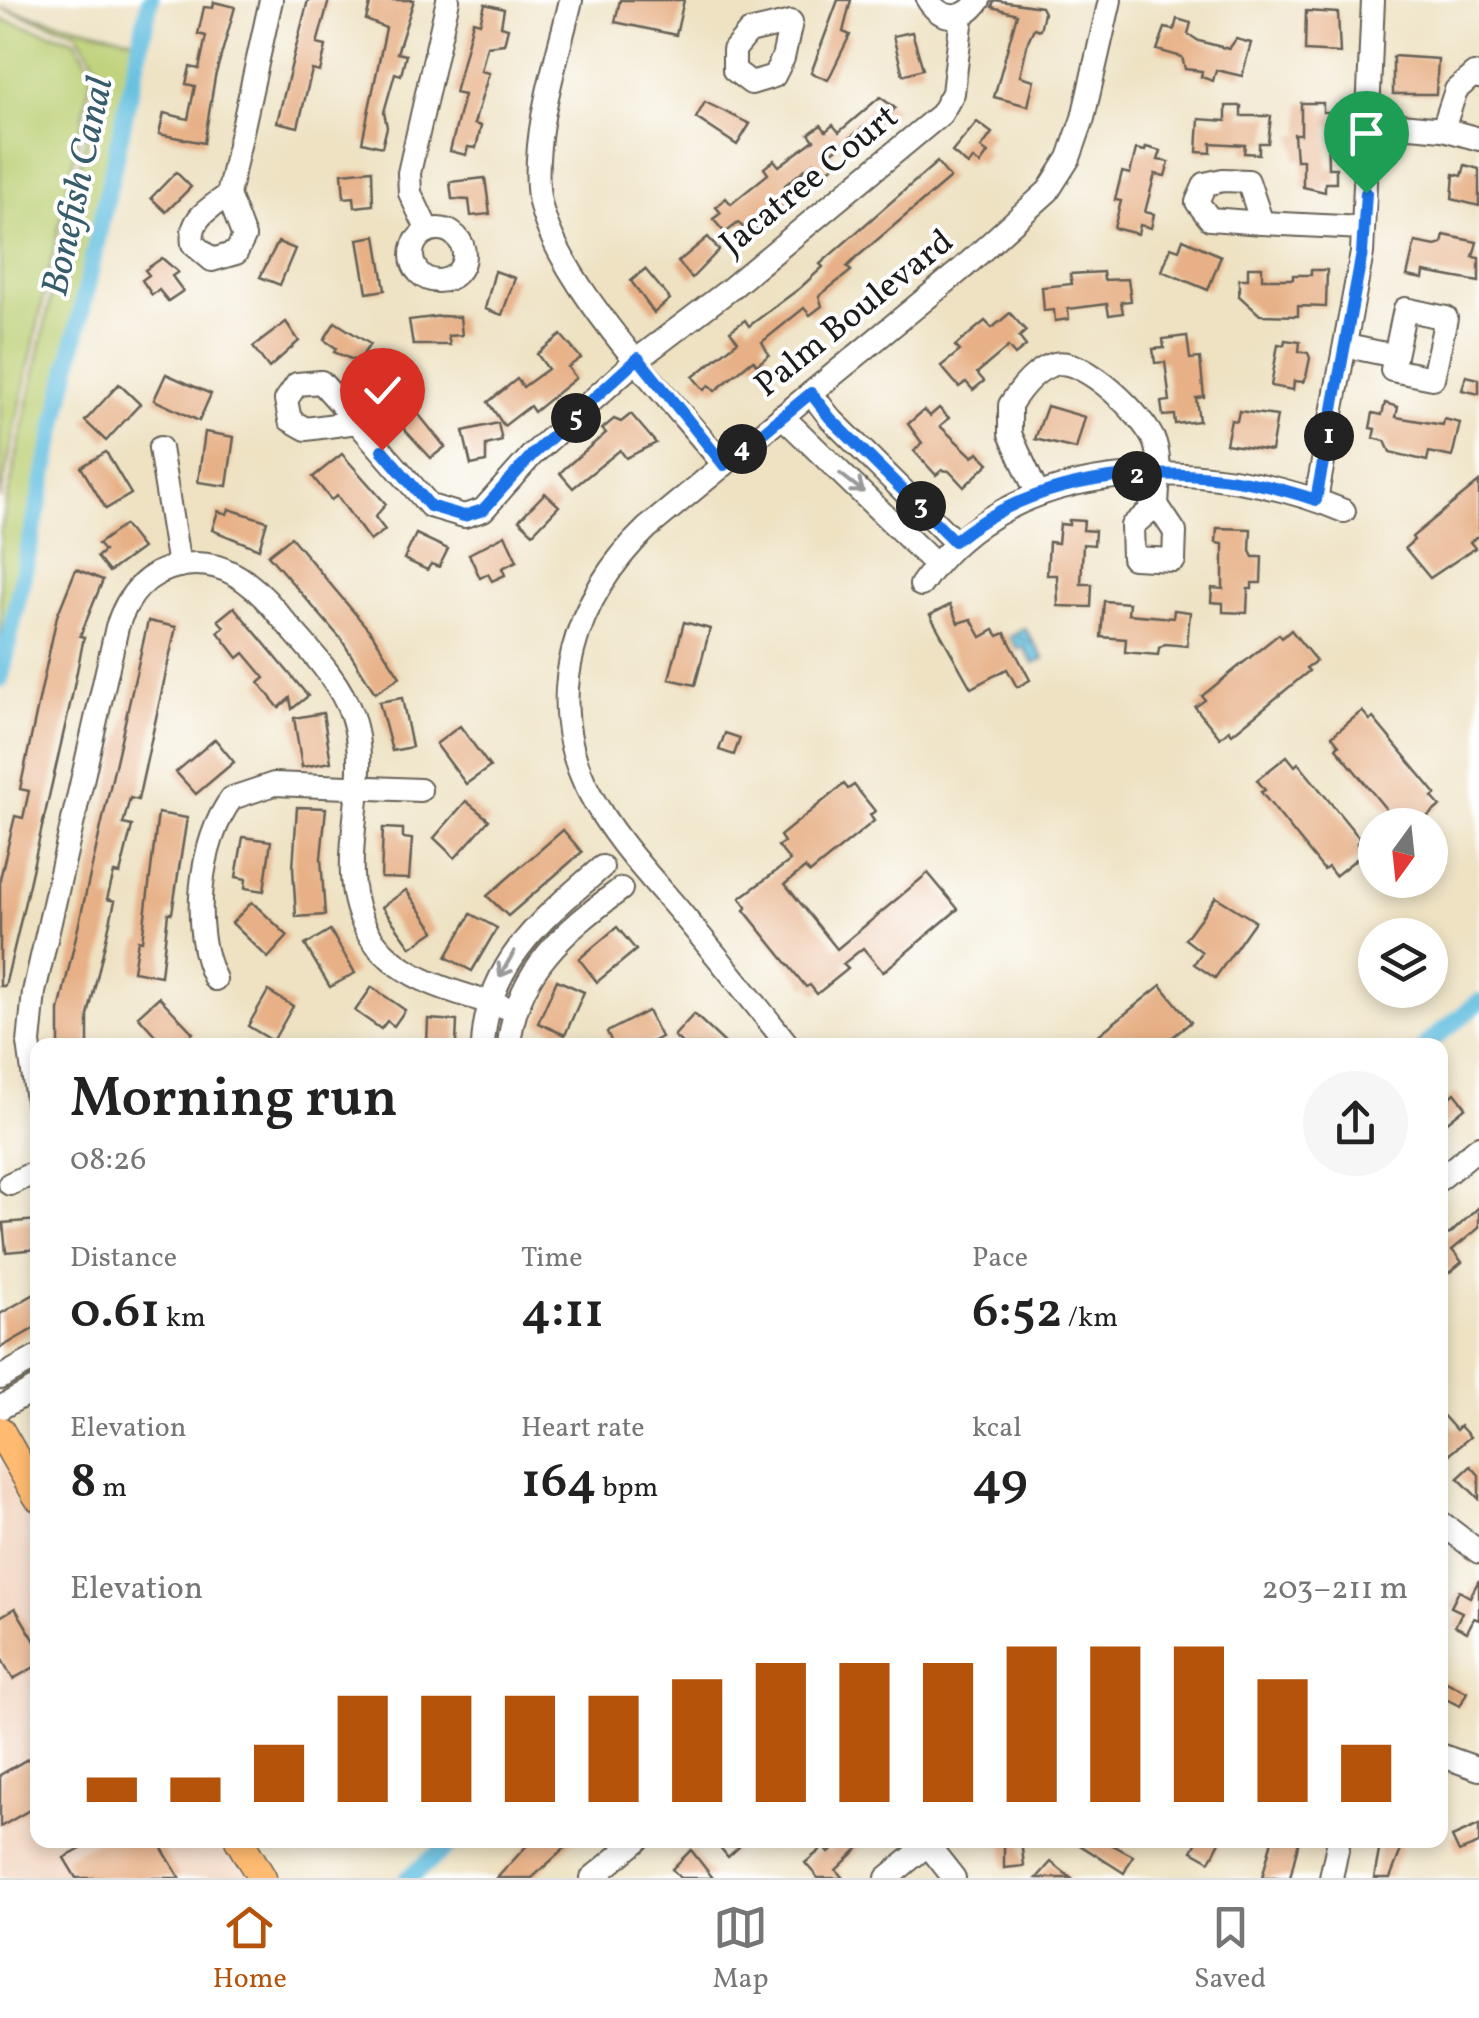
<!DOCTYPE html>
<meta charset="utf-8">
<style>
:root{--surface:#fff;--page:#f6f6f6;--text:#222;--muted:#767676;--line:#e0e0e0;--accent:#b45309}
body{margin:0;font-family:Vollkorn,serif;background:var(--page);color:var(--text);height:100vh;display:flex;flex-direction:column;font-size:38px;white-space:nowrap}
*{box-sizing:border-box;margin:0}
p{font-size:32px;color:var(--muted)}
.icon{flex:none;width:55px;height:55px;fill:none;stroke:currentColor;stroke-width:2;stroke-linecap:round;stroke-linejoin:round}
.map{position:relative;flex:1;overflow:hidden}
.drawer{position:absolute;left:30px;top:1038px;width:1418px;height:810px;display:flex;flex-direction:column;background:var(--surface);border-radius:20px;box-shadow:0 5px 15px #0003}
.drawer>*{flex:none}
.needle{width:65px;rotate:195deg}
.fabs{position:absolute;left:1358px;top:808px;display:grid;gap:20px}
.fabs a{display:grid;place-items:center;width:90px;height:90px;border-radius:50%;background:var(--surface);box-shadow:0 5px 15px #0003;font-size:50px}
.pin{position:absolute;display:grid;place-items:center;width:85px;height:85px;color:#fff;margin:-102px -42px;border-radius:50% 50% 50% 0;rotate:-45deg;box-shadow:0 0 10px #0007}
.pin .icon{rotate:45deg}
.km{position:absolute;width:50px;height:50px;margin:-25px;border-radius:50%;background:#222;color:#fff;font-size:28px;line-height:50px;text-align:center}
.round{display:grid;place-items:center;flex:none;width:105px;height:105px;border-radius:52px;background:var(--page)}
.head{display:flex;align-items:center;justify-content:space-between;height:170px;padding:0 40px}
h1{font-size:55px;font-weight:600;line-height:75px}
.stats{display:grid;grid-template-columns:repeat(3,1fr);gap:15px;height:170px;padding:10px 40px}
.stats div{display:grid;align-content:center}
.stats b{font-size:50px;font-weight:600}
.stats small{font-size:28px;font-weight:400}
.stats p{font-size:28px}
.chart{height:280px;padding:20px 40px}
.chart p{display:flex;justify-content:space-between}
.chart svg{width:100%;height:180px;margin-top:10px;stroke:var(--accent);stroke-width:6}
.tab-bar{display:flex;justify-content:space-around;align-items:center;height:140px;border-top:2px solid var(--line);background:var(--surface);font-size:28px;color:var(--muted)}
.tab-bar a{display:grid;justify-items:center;gap:5px}
.tab-bar .active{color:var(--accent)}
.map>svg:first-child{display:block}
.built{fill:#f2d4be}
.grass{fill:#bbcf73;stroke:#6c7648;stroke-width:2.5}
.water{fill:url(#water-waves);stroke:#3e6d7e;stroke-width:2.5}
.lines{fill:none;stroke-linecap:round;stroke-linejoin:round}
.canal{stroke:#61bedf;stroke-width:18}
.building{fill:#e7b086}
.minor-casing{stroke:#666156;stroke-width:26}
.major-casing{stroke:#666156;stroke-width:31}
.minor{stroke:#fff;stroke-width:22}
.major{stroke:#ffbb71;stroke-width:28}
.oneway{stroke:#999}
.route-casing{stroke:#fff;stroke-width:20}
.route{stroke:#1a73e8;stroke-width:12}
.labels{text-anchor:middle;stroke-width:8;stroke-linejoin:round;paint-order:stroke}
.street-label{font-size:35px;fill:#1c1c1c;stroke:#fff}
.water-label{font-size:38px;font-style:italic;fill:#385d6a;stroke:#fff}
</style>
<div class="map">
<svg width="1479" height="1878" viewBox="0 0 1479 1878">
<defs>
<pattern id="water-waves" width="16" height="10" patternUnits="userSpaceOnUse" patternTransform="scale(2.5)"><rect width="16" height="10" fill="#61bedf"/><path d="M0 5q4-4 8 0t8 0" fill="none" stroke="#4f9ab4"/></pattern>
</defs>
<rect width="100%" height="100%" fill="#fff"/>
<filter id="ink" filterUnits="userSpaceOnUse"><feTurbulence type="fractalNoise" baseFrequency=".01" numOctaves="2"/><feDisplacementMap in="SourceGraphic" scale="20" xChannelSelector="R" yChannelSelector="G"/><feConvolveMatrix kernelMatrix="1 2 1 2 8 2 1 2 1" color-interpolation-filters="sRGB"/></filter>
<filter id="wash" filterUnits="userSpaceOnUse"><feTurbulence type="fractalNoise" baseFrequency=".0048" numOctaves="4" result="noise"/><feDisplacementMap in="SourceGraphic" scale="40" xChannelSelector="R" yChannelSelector="G"/><feGaussianBlur stdDeviation="2.25" result="paint"/><feColorMatrix in="noise" values="0 0 0 0 0 0 0 0 0 0 0 0 0 0 0 0 0 1.4 0 .05"/><feComposite in="paint" operator="in"/></filter>
<g filter="url(#wash)">
<rect width="100%" height="100%" fill="#eee2c3"/>
<polygon class="built" points="0,1449 37,1515 38,1840 229,1840 251,1878 0,1878"/>
<g class="grass">
<polygon points="0,8 141,41 0,650 0,533 100,71 77,32"/>
<polygon points="0,19 75,40 93,71 0,499"/>
</g>
<polygon class="water" points="1024,628 1044,659 1033,664 1024,647 1018,649 1010,637"/>
<g class="lines">
<g class="canal">
<polyline points="0,679 150,0"/>
<polyline points="1426,1045 1479,1002"/>
<polyline points="408,1878 455,1840"/>
</g>
</g>
<g id="blocks">
<g class="building">
<polygon points="308,0 329,0 317,44 326,46 320,72 312,70 298,127 277,122"/>
<polygon points="371,0 414,0 397,53 406,55 401,75 395,73 384,112 387,127 382,147 362,142 386,28 366,20"/>
<polygon points="620,0 684,0 676,35 615,22"/>
<polygon points="838,0 851,0 843,32 850,35 828,80 811,73"/>
<polygon points="994,0 1041,7 1044,13 1040,30 1034,28 1028,41 1020,76 1034,80 1028,106 994,97 1017,14 992,7"/>
<polygon points="214,2 235,7 215,77 204,143 159,134 164,113 188,119 195,86 186,84 190,67 199,69 206,36 198,34 204,7 213,8"/>
<polygon points="485,4 504,9 501,26 508,28 504,44 487,46 481,71 489,73 474,124 481,126 476,148 468,147 466,155 450,151 464,95 455,93 473,21 480,23"/>
<polygon points="1306,11 1338,13 1340,53 1305,51"/>
<polygon points="1177,19 1191,23 1188,34 1199,41 1229,49 1236,39 1251,43 1242,76 1216,70 1213,81 1201,77 1202,71 1185,69 1182,57 1157,50 1165,28 1174,30"/>
<polygon points="912,32 923,69 903,75 893,36"/>
<polygon points="1393,56 1438,59 1436,94 1393,94"/>
<polygon points="880,97 895,108 886,119 871,133 865,126 831,153 835,165 823,174 814,162 785,185 792,200 751,233 738,223 725,233 713,219 721,213 716,207 726,198 731,204 768,174 764,168 774,160 779,166 814,140 809,134 821,125 826,131 833,125 839,132"/>
<polygon points="705,102 750,124 737,145 696,118"/>
<polygon points="1301,103 1323,103 1323,112 1334,112 1334,126 1327,126 1328,168 1336,168 1336,183 1325,183 1325,192 1303,187 1303,160 1296,160 1294,134 1301,134"/>
<polygon points="1226,106 1241,106 1241,116 1271,116 1268,143 1259,143 1259,154 1244,153 1245,145 1211,143 1211,153 1197,152 1199,119 1226,121"/>
<polygon points="977,122 992,133 981,148 988,153 980,164 973,159 968,165 952,152"/>
<polygon points="1146,147 1161,151 1158,160 1169,162 1165,176 1155,174 1145,212 1154,214 1151,228 1140,225 1138,234 1114,228 1121,201 1115,200 1122,172 1130,174 1136,149 1145,151"/>
<polygon points="937,162 950,178 857,257 847,267 851,271 819,296 822,306 810,315 804,308 762,342 769,355 757,365 753,360 715,391 709,385 704,390 693,377 738,341 730,331 745,320 749,326 800,288 823,267 820,264"/>
<polygon points="1465,165 1479,169 1479,206 1452,199 1454,174 1462,176"/>
<polygon points="372,170 373,205 355,207 354,197 344,198 342,173"/>
<polygon points="176,172 191,187 166,212 151,198"/>
<polygon points="485,178 490,214 471,216 469,200 452,199 450,182"/>
<polygon points="1444,235 1477,242 1473,257 1479,258 1479,282 1424,272 1423,279 1407,276 1415,242 1436,246 1442,244"/>
<polygon points="376,236 385,290 367,293 358,239"/>
<polygon points="708,237 719,250 692,278 678,262"/>
<polygon points="1183,239 1221,256 1208,290 1162,271 1171,247 1179,250"/>
<polygon points="278,242 295,249 280,285 260,277"/>
<polygon points="162,258 178,272 172,276 183,291 168,301 159,290 152,295 142,280 149,275 145,270"/>
<polygon points="1248,267 1262,267 1262,279 1293,279 1293,275 1311,275 1311,270 1327,270 1326,307 1298,306 1298,316 1260,315 1239,296 1239,279 1248,279"/>
<polygon points="645,269 670,299 654,313 631,281"/>
<polygon points="495,271 515,278 502,315 485,309"/>
<polygon points="1103,272 1104,280 1128,279 1131,301 1121,302 1123,313 1109,315 1107,304 1068,309 1069,319 1055,321 1054,310 1044,311 1042,287 1072,284 1070,274"/>
<polygon points="1010,313 1026,331 1019,337 1026,346 1015,355 1008,347 977,373 984,381 973,390 966,382 959,387 941,366 960,351 955,346 985,321 992,328"/>
<polygon points="441,316 460,317 462,335 448,336 450,345 413,345 409,320"/>
<polygon points="286,322 299,341 269,368 253,347"/>
<polygon points="335,322 370,344 358,362 334,352 336,348 324,340"/>
<polygon points="561,335 581,358 568,367 576,378 534,412 530,406 504,426 488,402 517,379 523,387 548,369 537,354"/>
<polygon points="1187,336 1190,359 1200,358 1204,397 1196,398 1199,421 1175,424 1174,415 1163,416 1161,402 1170,401 1165,362 1155,363 1153,349 1164,348 1163,339"/>
<polygon points="1285,340 1300,342 1299,351 1308,353 1310,358 1306,377 1303,382 1294,381 1293,390 1271,386 1278,344 1284,345"/>
<polygon points="394,364 417,392 407,400 445,447 431,458 379,402 389,388 379,376"/>
<polygon points="166,374 211,394 199,421 154,400"/>
<polygon points="1466,376 1479,379 1479,394 1462,390"/>
<polygon points="119,384 140,404 106,441 85,421"/>
<polygon points="1385,403 1398,407 1396,417 1443,425 1444,419 1460,423 1452,457 1429,452 1427,461 1390,452 1385,441 1373,438 1375,429 1370,428 1373,413 1382,415"/>
<polygon points="1047,406 1085,417 1076,449 1035,439"/>
<polygon points="939,408 949,418 940,426 973,457 978,452 989,463 964,487 949,471 942,470 936,475 914,451 922,443 908,424 924,410 930,416"/>
<polygon points="1239,411 1277,416 1271,451 1226,444 1231,420 1237,421"/>
<polygon points="631,414 656,443 626,458 620,450 573,488 560,473 565,468 606,433 602,429 614,419 621,422"/>
<polygon points="498,423 502,441 486,445 486,462 471,465 463,431"/>
<polygon points="205,432 234,437 227,486 198,482"/>
<polygon points="106,452 131,494 106,509 81,467"/>
<polygon points="342,454 386,504 375,517 385,530 370,541 337,496 331,500 313,477"/>
<polygon points="1479,482 1479,535 1470,542 1475,548 1430,578 1405,548 1414,540 1412,537"/>
<polygon points="545,493 559,506 533,533 519,520"/>
<polygon points="229,509 267,521 259,549 212,530 218,511 227,514"/>
<polygon points="1069,520 1084,521 1083,530 1095,531 1094,545 1083,544 1081,584 1092,584 1091,607 1058,606 1057,575 1047,575 1049,542 1058,543 1060,524 1069,525"/>
<polygon points="124,525 142,548 109,572 97,557 104,551 98,544"/>
<polygon points="1217,528 1251,529 1250,551 1253,557 1262,557 1261,583 1252,583 1252,589 1248,589 1247,613 1223,612 1223,603 1211,602 1212,588 1223,589 1223,544 1216,543"/>
<polygon points="416,534 448,549 439,567 431,564 427,570 404,559"/>
<polygon points="505,535 517,561 502,568 505,575 492,581 488,574 480,578 469,554"/>
<polygon points="291,537 373,635 400,677 375,693 341,639 268,555"/>
<polygon points="76,569 103,580 80,636 84,637 72,696 18,932 5,986 0,986 0,879 15,816 23,818 29,791 20,789 57,616"/>
<polygon points="1104,601 1129,603 1128,614 1173,618 1174,610 1190,612 1187,646 1165,644 1159,648 1158,655 1125,652 1126,639 1101,637"/>
<polygon points="950,605 958,623 971,619 981,637 994,630 998,636 1005,633 1030,680 1017,687 1007,669 971,688 930,615"/>
<polygon points="234,607 308,696 292,709 290,698 279,708 259,683 265,678 244,653 238,658 218,632 224,627 218,620"/>
<polygon points="148,621 176,627 138,800 130,798 123,824 132,826 120,874 114,873 107,899 115,901 88,1016 88,1045 59,1045 59,1011"/>
<polygon points="684,622 710,629 695,685 669,679"/>
<polygon points="1291,630 1316,661 1306,668 1309,671 1232,734 1229,730 1220,738 1195,707 1205,700 1202,696 1279,634 1282,638"/>
<polygon points="402,698 412,747 392,751 379,702"/>
<polygon points="1362,711 1370,720 1373,718 1436,794 1432,797 1440,806 1417,825 1399,825 1336,748 1339,745 1332,736"/>
<polygon points="323,713 331,762 302,767 294,718"/>
<polygon points="460,726 490,767 466,784 436,744"/>
<polygon points="725,733 740,738 734,755 719,750"/>
<polygon points="215,739 234,762 196,794 176,772"/>
<polygon points="1287,756 1295,766 1298,763 1361,840 1357,843 1365,852 1335,876 1328,867 1324,870 1261,792 1265,790 1257,780"/>
<polygon points="844,784 848,789 854,785 875,811 870,815 874,821 810,873 805,868 785,884 837,949 928,873 958,909 883,972 863,948 843,964 848,969 817,994 810,985 806,987 744,910 747,907 740,898 790,861 778,846 784,842 780,836"/>
<polygon points="466,801 489,820 455,858 434,838"/>
<polygon points="297,807 326,808 321,858 325,915 296,917 293,868"/>
<polygon points="158,813 187,818 172,913 168,913 161,976 133,971 138,940 142,941"/>
<polygon points="383,828 403,829 403,838 412,839 409,879 381,878"/>
<polygon points="563,830 582,852 508,916 487,896"/>
<polygon points="243,837 271,841 264,891 245,888 246,879 236,877"/>
<polygon points="406,890 435,931 411,947 382,907"/>
<polygon points="1216,897 1255,921 1215,978 1194,964 1202,952 1185,939"/>
<polygon points="252,902 288,936 268,958 232,923"/>
<polygon points="471,914 497,928 472,971 446,957"/>
<polygon points="617,927 636,950 597,982 579,959"/>
<polygon points="330,930 355,973 330,987 305,945"/>
<polygon points="557,980 584,992 565,1035 538,1023"/>
<polygon points="1161,985 1191,1022 1163,1045 1103,1045 1096,1037"/>
<polygon points="372,987 405,1010 394,1026 387,1021 381,1029 355,1011"/>
<polygon points="268,991 293,1006 273,1041 248,1026"/>
<polygon points="159,997 193,1033 180,1045 164,1045 138,1016"/>
<polygon points="648,1011 661,1037 646,1045 613,1045 607,1032"/>
<polygon points="694,1014 727,1045 684,1045 674,1036"/>
<polygon points="428,1019 457,1021 456,1045 427,1045"/>
<polygon points="1440,1091 1447,1100 1455,1093 1466,1107 1440,1128"/>
<polygon points="1479,1207 1479,1228 1452,1250 1462,1262 1449,1273 1440,1262 1440,1236 1450,1234"/>
<polygon points="38,1220 38,1249 6,1252 3,1223"/>
<polygon points="38,1292 38,1326 0,1348 0,1314"/>
<polygon points="1440,1412 1456,1430 1460,1426 1470,1437 1446,1457 1440,1450"/>
<polygon points="1471,1466 1479,1475 1479,1499 1458,1478"/>
<polygon points="1479,1580 1479,1620 1474,1618 1467,1632 1455,1626 1462,1612 1451,1607 1459,1591 1470,1597"/>
<polygon points="15,1608 38,1646 38,1665 13,1679 0,1656 0,1617"/>
<polygon points="1440,1679 1467,1692 1460,1706 1440,1696"/>
<polygon points="38,1753 38,1805 0,1827 0,1775"/>
<polygon points="1479,1825 1479,1844 1459,1852 1452,1837"/>
<polygon points="98,1840 157,1840 180,1878 76,1878 64,1858"/>
<polygon points="532,1840 574,1840 532,1878 497,1878"/>
<polygon points="714,1840 733,1840 739,1847 728,1857"/>
<polygon points="844,1840 867,1840 836,1870 843,1878 818,1878 805,1863 824,1847 829,1853"/>
<polygon points="1004,1840 1021,1840 1024,1866 1004,1868"/>
<polygon points="1072,1840 1103,1840 1133,1856 1124,1873"/>
<polygon points="1198,1840 1221,1840 1210,1861 1192,1851"/>
<polygon points="1272,1840 1299,1840 1290,1878 1262,1878"/>
<polygon points="1381,1840 1399,1842 1401,1850 1390,1878 1374,1878"/>
<polygon points="691,1850 713,1878 680,1878 672,1869"/>
<polygon points="1051,1862 1071,1878 1037,1878"/>
</g>
</g>
</g>
<g filter="url(#ink)">
<use href="#blocks" fill-opacity="0" stroke="#666156" stroke-width="2.5"/>
<g class="lines">
<g class="minor-casing">
<g id="minor">
<path d="M571 0C557 60 534 126 538 188 543 269 671 399 724 465"/>
<path d="M928 0C942 22 965 21 979 0"/>
<polygon points="791,22 783,58 774,76 751,83 734,70 734,50 749,32"/>
<polyline points="1479,77 1474,74 1456,90 1443,129 1479,139"/>
<polyline points="1368,122 1443,129"/>
<polygon points="1223,180 1248,181 1262,223 1210,219 1197,202 1205,184"/>
<polyline points="228,195 271,0"/>
<path d="M228 195 244 237 236 253 212 260 193 244C189 218 209 209 228 195Z"/>
<polyline points="1262,223 1363,228"/>
<circle cx="438" cy="255" r="26"/>
<polyline points="428,231 410,193 409,173 448,0"/>
<polygon points="1405,309 1446,318 1433,378 1392,370"/>
<polyline points="1347,346 1395,356"/>
<polygon points="321,382 357,422 306,429 290,420 286,400 297,384"/>
<polyline points="811,393 830,418 954,541"/>
<polyline points="782,416 935,564"/>
<polyline points="357,422 430,506 464,516 483,510 532,455 638,359 730,289 941,114 953,93 962,16"/>
<polyline points="160,448 179,566"/>
<path d="M1037 493 1010 434V405C1020 389 1036 369 1055 364 1084 356 1146 418 1155 443 1161 462 1158 485 1157 505"/>
<polyline points="1316,499 1362,253 1373,0"/>
<polygon points="1157,505 1175,532 1174,560 1133,558 1132,526"/>
<path d="M921 585C1012 451 1208 455 1344 511"/>
<path d="M215 979C190 931 199 841 232 798L274 784 420 790"/>
<path d="M483 1045C487 962 544 917 602 867"/>
<path d="M509 1045C516 971 565 931 621 889"/>
<path d="M788 1045C753 1001 718 957 682 914 649 875 613 838 589 792 541 699 575 596 647 528L963 268 1048 191 1069 158 1083 118 1110 0"/>
<path d="M38 1108 29 1043 34 992 117 627C127 596 145 573 178 566 221 557 251 581 276 611 303 644 338 676 352 716 376 786 328 867 369 934 399 983 464 994 515 1010"/>
<polyline points="1440,1179 1479,1147"/>
<polyline points="10,1184 38,1171"/>
<polyline points="0,1378 38,1357"/>
<polyline points="0,1408 38,1387"/>
<polyline points="1440,1522 1479,1552"/>
<polyline points="1440,1755 1479,1769"/>
<polyline points="928,1845 954,1878"/>
<polyline points="592,1878 638,1840"/>
<polyline points="887,1878 933,1840"/>
<polyline points="1331,1878 1339,1840"/>
</g>
</g>
<g class="major-casing">
<g id="major">
<polyline points="0,1431 38,1497"/>
<polyline points="239,1840 262,1878"/>
</g>
</g>
<use href="#minor" class="minor"/>
<use href="#major" class="major"/>
</g>
<defs><path id="oneway-shaft" d="M-6 0H5M1.5-3L5.5 0L1.5 3" fill="none" stroke-width="1.6" stroke-linecap="round" stroke-linejoin="round" transform="scale(2.5)"/></defs>
<g class="oneway">
<use href="#oneway-shaft" transform="translate(852 483) rotate(38)"/>
<use href="#oneway-shaft" transform="translate(507 964) rotate(120)"/>
</g>
</g>
<g class="lines" filter="url(#ink)">
<g class="route-casing">
<path id="route" d="M382 450 430 506 464 516 483 510 532 455 638 358 724 465 811 393 830 418 954 541C1053 462 1200 460 1316 500L1362 253 1366 193"/>
</g>
<use href="#route" class="route"/>
</g>
<g class="labels">
<g class="street-label">
<text transform="translate(808 179) rotate(-39)" y="12">Jacatree Court</text>
<text transform="translate(853 312) rotate(-39)" y="12">Palm Boulevard</text>
</g>
<g class="water-label">
<text transform="translate(76 186) rotate(-78)" y="13">Bonefish Canal</text>
</g>
</g>
</svg>
<div class="fabs">
<a><svg class="needle" viewBox="-14 -14 28 28"><path d="M0-13l5 13h-10z" fill="#e53935"/><path d="M0 13l5-13h-10z" fill="#767676"/></svg></a>
<a><svg class="icon" aria-label="layers" viewBox="0 0 24 24"><path d="M12 4l9 5-9 5-9-5zM3 14l9 5 9-5"/></svg></a>
</div>
<div class="pin" style="left:1366px;top:193px;background:#1e9e55"><svg class="icon" aria-label="arrive" viewBox="0 0 24 24"><path d="M6 21V4h12l-3 4 3 4H6"/></svg></div>
<div class="pin" style="left:382px;top:450px;background:#d93025"><svg class="icon" aria-label="check" viewBox="0 0 24 24"><path d="M5 12l5 5 9-10"/></svg></div>
<b class="km" style="left:1329px;top:436px">1</b>
<b class="km" style="left:1137px;top:476px">2</b>
<b class="km" style="left:921px;top:506px">3</b>
<b class="km" style="left:742px;top:449px">4</b>
<b class="km" style="left:576px;top:418px">5</b>
<section class="drawer">
<div class="head"><div><h1>Morning run</h1><p>08:26</p></div><a class="round"><svg class="icon" aria-label="share" viewBox="0 0 24 24"><path d="M12 15V3M7 8l5-5 5 5M5 13v7h14v-7"/></svg></a></div>
<div class="stats">
<div><p>Distance</p><b>0.61<small> km</small></b></div>
<div><p>Time</p><b>4:11</b></div>
<div><p>Pace</p><b>6:52<small> /km</small></b></div>
</div>
<div class="stats">
<div><p>Elevation</p><b>8<small> m</small></b></div>
<div><p>Heart rate</p><b>164<small> bpm</small></b></div>
<div><p>kcal</p><b>49</b></div>
</div>
<div class="chart"><p><span>Elevation</span>203–211 m</p>
<svg viewBox="0 0 160 44" preserveAspectRatio="none"><path d="M5 44V38M15 44V38M25 44V30M35 44V18M45 44V18M55 44V18M65 44V18M75 44V14M85 44V10M95 44V10M105 44V10M115 44V6M125 44V6M135 44V6M145 44V14M155 44V30"/></svg>
</div>
</section>
</div>
<nav class="tab-bar">
<a class="active"><svg class="icon" aria-label="home" viewBox="0 0 24 24"><path d="M3 11l9-7 9 7M6 9v11h12V9"/></svg>Home</a>
<a><svg class="icon" aria-label="map" viewBox="0 0 24 24"><path d="M3 6l6-2 6 2 6-2v14l-6 2-6-2-6 2zM9 4v14M15 6v14"/></svg>Map</a>
<a><svg class="icon" aria-label="saved" viewBox="0 0 24 24"><path d="M7 4h10v16l-5-4-5 4z"/></svg>Saved</a>
</nav>
